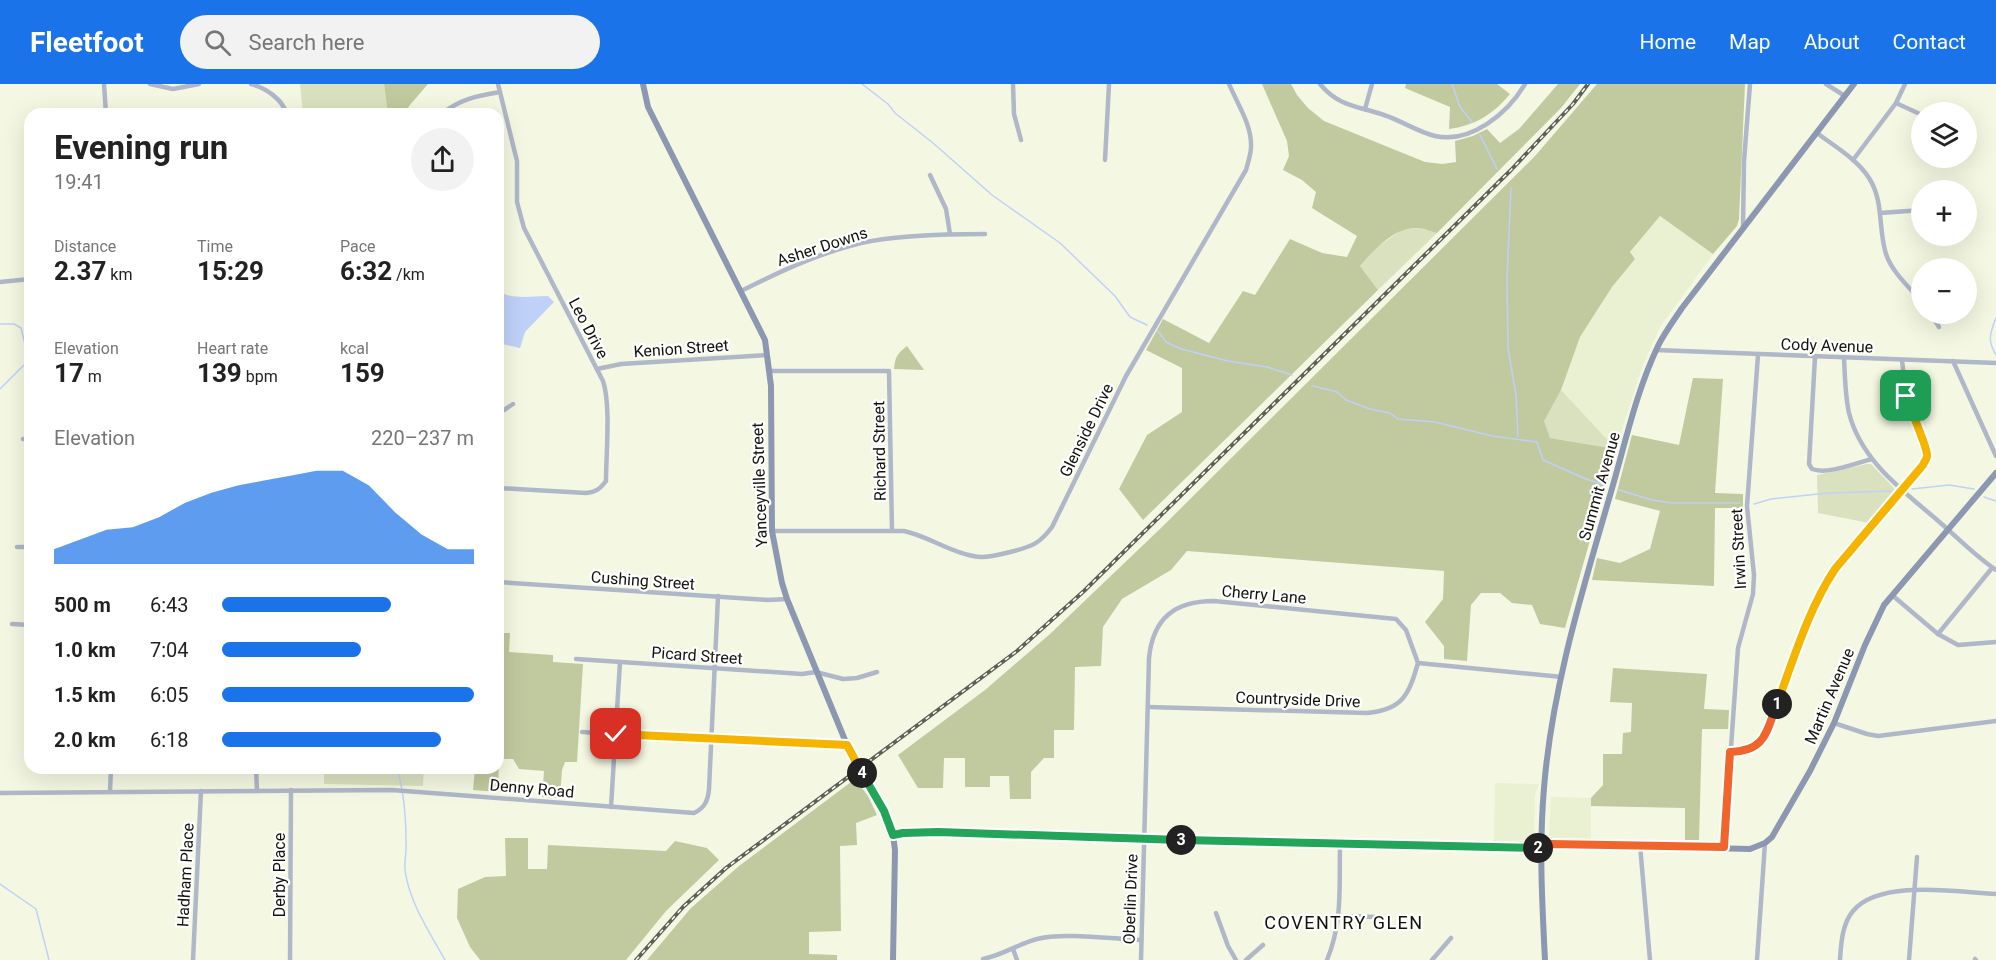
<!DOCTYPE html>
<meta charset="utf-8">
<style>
:root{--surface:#fff;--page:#f2f2f2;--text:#222;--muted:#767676;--accent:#1a73e8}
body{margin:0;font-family:Roboto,sans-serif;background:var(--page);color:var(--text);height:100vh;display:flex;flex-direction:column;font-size:22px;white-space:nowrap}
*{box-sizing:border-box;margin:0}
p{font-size:20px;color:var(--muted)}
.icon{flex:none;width:33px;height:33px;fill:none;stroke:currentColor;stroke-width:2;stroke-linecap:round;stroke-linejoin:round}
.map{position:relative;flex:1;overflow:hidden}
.details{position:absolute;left:24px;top:24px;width:480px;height:666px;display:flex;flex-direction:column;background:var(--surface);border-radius:18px;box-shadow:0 6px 24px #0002}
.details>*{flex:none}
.tools{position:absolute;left:1911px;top:18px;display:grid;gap:12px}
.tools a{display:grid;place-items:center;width:66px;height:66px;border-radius:50%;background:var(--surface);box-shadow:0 6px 24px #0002;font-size:30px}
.pin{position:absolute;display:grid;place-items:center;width:51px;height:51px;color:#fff;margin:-26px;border-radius:12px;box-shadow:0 3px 9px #0006}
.km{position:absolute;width:30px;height:30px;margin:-15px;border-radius:50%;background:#222;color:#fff;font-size:16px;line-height:30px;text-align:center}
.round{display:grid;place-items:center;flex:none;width:63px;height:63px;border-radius:32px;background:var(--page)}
.headline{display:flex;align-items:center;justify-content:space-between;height:102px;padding:0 30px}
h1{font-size:33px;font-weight:700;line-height:45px}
.figures{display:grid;grid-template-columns:repeat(3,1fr);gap:9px;height:102px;padding:6px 30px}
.figures div{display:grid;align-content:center}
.figures b{font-size:26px;font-weight:700}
.figures small{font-size:16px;font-weight:400}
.figures p{font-size:16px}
.chart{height:168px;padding:12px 30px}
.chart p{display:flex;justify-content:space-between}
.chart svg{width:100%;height:108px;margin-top:6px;fill:var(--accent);opacity:.7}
ul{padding:0 30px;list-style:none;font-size:20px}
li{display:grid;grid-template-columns:96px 72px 1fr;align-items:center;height:45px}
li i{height:15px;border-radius:8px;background:var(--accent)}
header{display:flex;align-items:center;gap:36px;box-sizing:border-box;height:84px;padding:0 30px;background:var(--accent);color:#fff}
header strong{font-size:28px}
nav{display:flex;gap:33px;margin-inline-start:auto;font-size:21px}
.search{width:420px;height:54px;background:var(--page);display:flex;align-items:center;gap:15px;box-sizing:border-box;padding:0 21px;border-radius:33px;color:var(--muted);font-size:22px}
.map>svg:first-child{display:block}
.built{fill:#eaf0d2}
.green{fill:#dae1bf}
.forest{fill:#c1c99f}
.water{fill:#bfd1f8}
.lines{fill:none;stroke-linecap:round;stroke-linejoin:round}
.stream{stroke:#bfd1f8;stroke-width:1.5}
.street{stroke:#afb7c8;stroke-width:4.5}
.secondary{stroke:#8c98b1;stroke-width:6}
.rail-casing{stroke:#5d6053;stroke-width:4}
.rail{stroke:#fff;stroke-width:1.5;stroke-dasharray:4.5;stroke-linecap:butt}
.split-1-casing{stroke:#fff;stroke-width:12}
.split-2-casing{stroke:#fff;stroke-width:12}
.split-3-casing{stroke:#fff;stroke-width:12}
.split-4-casing{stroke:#fff;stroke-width:12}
.split-5-casing{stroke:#fff;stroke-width:12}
.split-1{stroke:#f5b400;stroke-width:8}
.split-2{stroke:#f0652b;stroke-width:8}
.split-3{stroke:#22a559;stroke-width:8}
.split-4{stroke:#22a559;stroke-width:8}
.split-5{stroke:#f5b400;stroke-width:8}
.labels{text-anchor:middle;stroke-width:4.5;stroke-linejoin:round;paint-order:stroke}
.street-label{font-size:16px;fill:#12140c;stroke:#fff}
.neighbourhood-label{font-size:18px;letter-spacing:1.5px;fill:#12140c;stroke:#fff}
</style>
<header>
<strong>Fleetfoot</strong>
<div class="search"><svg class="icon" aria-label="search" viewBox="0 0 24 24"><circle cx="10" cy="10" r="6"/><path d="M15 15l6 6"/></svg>Search here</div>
<nav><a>Home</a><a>Map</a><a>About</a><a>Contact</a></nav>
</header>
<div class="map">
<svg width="1996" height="876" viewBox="0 0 1996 876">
<rect width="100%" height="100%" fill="#f4f8e2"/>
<g class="built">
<polygon points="1660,132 1713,170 1660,243 1641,286 1616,365 1561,306 1580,253 1612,203 1635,175 1630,169"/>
<polygon points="1495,699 1539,700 1535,712 1534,755 1532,758 1494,757"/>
<polygon points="1551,713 1591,714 1591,755 1554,755 1549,751"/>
</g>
<g class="green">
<polygon points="300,0 384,0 388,30 303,30"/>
<polygon points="1419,144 1437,149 1378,206 1360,182 1377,163 1403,145"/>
<polygon points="1561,306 1616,365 1550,354 1543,337"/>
<polygon points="1867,380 1871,380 1894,404 1894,410 1869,439 1818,429 1817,391"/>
<polygon points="324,684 424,684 423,702 324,700"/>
</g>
<g class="forest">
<polygon points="384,0 428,0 409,22 405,30 388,30"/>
<path d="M1262 0H1291L1297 11 1308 24 1324 37 1425 78 1442 80 1456 78 1455 57 1473 52 1487 45 1500 59 1519 45 1558 0H1580L1561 24 1437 149C1431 148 1424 144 1418 144 1395 142 1374 166 1360 182L1378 206 1143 436 1119 405 1147 351 1182 328V284L1146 266 1163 235 1209 259 1243 207 1255 211 1290 155 1322 169 1347 173 1357 152 1312 124 1316 108 1302 96 1283 86 1289 72 1287 57Z"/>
<path d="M1406 0H1497L1510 10C1494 30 1474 42 1449 45L1450 23 1405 4Z"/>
<polygon points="1597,0 1745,0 1739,135 1737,142 1713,170 1660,132 1630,168 1635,175 1612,203 1580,253 1561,306 1544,337 1550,354 1616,365 1565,544 1540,540 1532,521 1512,519 1500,509 1481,509 1471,521 1467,577 1444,575 1444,562 1425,538 1443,515 1444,487 1187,467 1171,486 1122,515 1103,543 1101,582 1075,583 1074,646 1054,646 1054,674 1044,674 1031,688 1031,715 1010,715 1009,692 990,692 990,703 965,703 965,674 944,674 943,704 918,704 898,671 985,606 1050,550 1162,443 1535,72"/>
<path d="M907 262 924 286 894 285C895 273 897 270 907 262Z"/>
<polygon points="1693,294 1723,295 1715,409 1743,410 1743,424 1715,424 1714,502 1592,496 1597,474 1620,479 1650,465 1660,427 1615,415 1632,351 1679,361"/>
<polygon points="498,549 510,549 509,568 553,571 553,578 583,580 577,678 565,678 562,686 560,714 542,713 544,687 519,685 513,675 499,675 498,708 473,706 475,684 498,684"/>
<polygon points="1613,584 1707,590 1704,625 1729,626 1728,645 1702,645 1699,756 1685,756 1685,724 1591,722 1591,714 1603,701 1603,670 1622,670 1623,649 1631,648 1632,619 1610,618"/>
<polygon points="855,695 868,712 877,731 856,739 857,761 840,762 841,847 809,848 809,870 837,871 837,876 647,876 691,824 739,782"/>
<polygon points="505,754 528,754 528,785 547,785 548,761 666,767 675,757 707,764 719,776 666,827 626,876 480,876 470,863 457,834 458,805 485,793 506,792"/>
</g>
<path class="water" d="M498 207C513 216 530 212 548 212L554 218 525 248 520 264 498 259Z"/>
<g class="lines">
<g class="stream">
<polyline points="862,0 888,20 895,29 933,59 992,111 1060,159 1115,212 1130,233 1147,241"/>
<polyline points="1452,0 1460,23 1472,38"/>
<polyline points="1480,51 1497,85"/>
<polyline points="1511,104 1507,194 1508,264 1516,311 1518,353"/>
<polyline points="0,240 14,240 21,244 29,276 0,305"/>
<polyline points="1158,247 1166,258 1181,265 1228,277 1267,283 1292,291"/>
<path d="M1996 271C1987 256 1990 249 1996 234"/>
<polyline points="1313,302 1337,308 1346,316 1370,325 1390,329 1398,335 1435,338 1492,352 1537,358 1543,376 1586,395 1605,401"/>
<polyline points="1912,405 1949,401 1974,405"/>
<polyline points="1619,406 1652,416 1672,419 1740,419"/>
<polyline points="1984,413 1996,417"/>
<polyline points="1754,420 1771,415 1828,409 1891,407"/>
<path d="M397 684C404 708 406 734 406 758 407 768 404 777 405 786 409 818 430 849 445 876"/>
<polyline points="0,800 36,825 49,876"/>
</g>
<g class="street">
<polyline points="104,0 106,30"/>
<polyline points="150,0 173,5 199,0"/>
<path d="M251 0C266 4 282 15 287 30"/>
<polyline points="1013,0 1014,30 1021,56"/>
<path d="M1320 0C1339 23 1358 22 1384 31 1402 37 1418 48 1435 52 1471 60 1508 29 1525 0"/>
<polyline points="1826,0 1845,12"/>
<polyline points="1896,19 1922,31"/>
<polyline points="1365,25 1372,0"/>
<path d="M441 30C461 15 476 12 500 8"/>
<path d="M1817 49C1834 62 1857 75 1869 94 1884 117 1878 145 1886 170 1892 188 1909 203 1922 218"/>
<polyline points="1105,76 1109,0"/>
<polyline points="1853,76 1896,19 1905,0"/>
<polyline points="930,91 946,125 950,150"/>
<polyline points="1880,129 1922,126"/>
<polyline points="1743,143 1744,77 1750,0"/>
<polyline points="0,198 30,195"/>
<path d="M741 207C779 188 819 169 861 159 898 151 947 150 985 150"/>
<polyline points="1931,230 1939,243"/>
<polyline points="1656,266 1996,279"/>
<path d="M1815 273 1809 380 1812 385C1827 391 1856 379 1872 375"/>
<path d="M1844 274C1845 292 1845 311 1849 329 1861 376 1901 405 1936 435 1956 452 1975 472 1996 486"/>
<polyline points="1953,277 1996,372"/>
<polyline points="597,285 621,280 767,271"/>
<polyline points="769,287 889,287 892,446"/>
<polyline points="498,330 513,320"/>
<polyline points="23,355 30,355"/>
<path d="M498 404 586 409C596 408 600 405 606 397 606 370 611 321 603 297L524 144 517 118V77L498 0"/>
<path d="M772 447H904C928 452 949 468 973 472 987 475 1001 470 1014 467 1033 462 1040 459 1052 443L1126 292 1246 86C1248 78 1251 70 1251 63 1252 41 1237 19 1229 0"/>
<polyline points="17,463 30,463"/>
<polyline points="498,498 768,516 787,515"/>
<polyline points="1892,511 1938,550 1958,561 1996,558"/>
<polyline points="12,540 30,541"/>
<polyline points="1938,550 1992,484"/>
<polyline points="576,575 802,590 816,588 843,595 857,594 877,588"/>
<path d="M1148 623 1367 629C1403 626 1409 610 1418 579"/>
<polyline points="1834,639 1867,650 1878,652 1996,637"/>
<polyline points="582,648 711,656 847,661"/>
<path d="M1730 668 1750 666 1764 655C1784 601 1804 533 1835 485L1915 391 1927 373V364L1913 334 1906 312 1902 276"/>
<polyline points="256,684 257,707"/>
<polyline points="110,708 111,684"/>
<path d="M0 709 392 706 694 729C705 724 708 716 709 705L718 512"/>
<polyline points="611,723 620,578"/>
<polyline points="1640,761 1650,876"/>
<polyline points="1724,763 1738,564 1753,510 1754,491 1747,422 1758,271"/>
<polyline points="1216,829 1228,862 1236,876"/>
<polyline points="1339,832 1378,833"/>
<polyline points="1013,865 1017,876"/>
<path d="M983 875C1003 871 1018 860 1037 855 1062 848 1113 855 1141 856"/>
<polyline points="1975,875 1976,876"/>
<polyline points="193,876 201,707"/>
<polyline points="290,876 291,706"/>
<path d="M1141 876 1149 574C1153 534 1175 517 1214 517L1396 535 1406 546 1418 579 1562 593"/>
<polyline points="1246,876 1263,861"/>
<path d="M1327 876C1343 838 1339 801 1340 761"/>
<polyline points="1432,876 1451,854"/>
<polyline points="1757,876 1765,759"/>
<path d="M1840 876C1841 860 1842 840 1853 827 1880 795 1957 808 1996 810"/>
<polyline points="1909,876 1917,773"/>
</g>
<g class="secondary">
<polyline points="643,0 648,23 765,256 771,302 772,447 782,499 787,515 847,661 884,727 893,751 895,766 893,876"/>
<polyline points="893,751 903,749 938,749 1532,765 1550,760 1750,765 1765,759 1772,753 1810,687 1834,639 1865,561 1884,521 1996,389"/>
<path d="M1545 876C1542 818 1539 762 1544 704 1552 603 1583 505 1611 408 1625 360 1636 308 1658 262 1665 248 1674 236 1682 224L1854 0"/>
</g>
<g class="rail-casing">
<polyline id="rail" points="636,876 683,823 726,784 1017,567 1084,507 1511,86 1573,20 1588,0"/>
</g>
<use href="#rail" class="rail"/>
</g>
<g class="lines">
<g class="split-1-casing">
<path id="split-1" d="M1777 620C1794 574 1808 526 1835 485L1923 381C1923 380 1927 374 1927 373 1929 366 1909 323 1906 312"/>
</g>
<g class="split-2-casing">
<path id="split-2" d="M1538 764 1550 760 1724 763 1730 668C1766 667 1766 648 1777 620"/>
</g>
<g class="split-3-casing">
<polyline id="split-3" points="1181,756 1538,764"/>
</g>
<g class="split-4-casing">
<polyline id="split-4" points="862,689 884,727 893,751 903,749 938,748 1181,756"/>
</g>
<g class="split-5-casing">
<polyline id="split-5" points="616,650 847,661 862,689"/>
</g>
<use href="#split-1" class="split-1"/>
<use href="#split-2" class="split-2"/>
<use href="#split-3" class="split-3"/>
<use href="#split-4" class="split-4"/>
<use href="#split-5" class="split-5"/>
</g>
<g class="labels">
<g class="street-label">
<text transform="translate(822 162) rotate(-18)" y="6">Asher Downs</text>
<text transform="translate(589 244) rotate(62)" y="6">Leo Drive</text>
<text transform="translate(1827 261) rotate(2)" y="6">Cody Avenue</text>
<text transform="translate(681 264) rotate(-4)" y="6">Kenion Street</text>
<text transform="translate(1086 346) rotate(-64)" y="6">Glenside Drive</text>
<text transform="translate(879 367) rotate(-91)" y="6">Richard Street</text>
<text transform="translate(759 401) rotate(-92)" y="6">Yanceyville Street</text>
<text transform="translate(1599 402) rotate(-74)" y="6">Summit Avenue</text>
<text transform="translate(1738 465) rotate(-93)" y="6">Irwin Street</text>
<text transform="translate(643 496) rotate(4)" y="6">Cushing Street</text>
<text transform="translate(1264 510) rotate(5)" y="6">Cherry Lane</text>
<text transform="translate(697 571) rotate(4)" y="6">Picard Street</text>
<text transform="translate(1829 612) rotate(-67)" y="6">Martin Avenue</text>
<text transform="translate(1298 615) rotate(2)" y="6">Countryside Drive</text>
<text transform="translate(532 704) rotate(5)" y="6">Denny Road</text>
<text transform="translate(185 791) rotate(-87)" y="6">Hadham Place</text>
<text transform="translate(279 791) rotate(-90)" y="6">Derby Place</text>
<text transform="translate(1130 815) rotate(-88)" y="6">Oberlin Drive</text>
</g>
<g class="neighbourhood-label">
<text x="1344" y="845">COVENTRY GLEN</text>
</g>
</g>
</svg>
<div class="tools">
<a><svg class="icon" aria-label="layers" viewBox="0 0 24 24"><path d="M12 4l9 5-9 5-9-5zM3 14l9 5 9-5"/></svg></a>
<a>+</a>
<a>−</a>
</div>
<div class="pin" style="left:1906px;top:312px;background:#1e9e55"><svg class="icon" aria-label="arrive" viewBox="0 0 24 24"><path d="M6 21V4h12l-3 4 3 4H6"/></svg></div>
<div class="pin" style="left:616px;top:650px;background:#d93025"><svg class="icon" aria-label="check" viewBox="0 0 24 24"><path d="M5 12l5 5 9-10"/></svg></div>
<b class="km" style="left:1777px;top:620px">1</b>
<b class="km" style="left:1538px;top:764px">2</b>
<b class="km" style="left:1181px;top:756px">3</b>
<b class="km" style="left:862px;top:689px">4</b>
<section class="details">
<div class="headline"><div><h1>Evening run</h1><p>19:41</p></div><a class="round"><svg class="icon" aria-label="share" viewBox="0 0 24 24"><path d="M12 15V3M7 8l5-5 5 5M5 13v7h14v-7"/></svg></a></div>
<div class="figures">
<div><p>Distance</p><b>2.37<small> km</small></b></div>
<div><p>Time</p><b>15:29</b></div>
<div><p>Pace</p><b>6:32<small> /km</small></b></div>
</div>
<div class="figures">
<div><p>Elevation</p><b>17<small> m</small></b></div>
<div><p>Heart rate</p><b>139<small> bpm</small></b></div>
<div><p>kcal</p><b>159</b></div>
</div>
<div class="chart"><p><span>Elevation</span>220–237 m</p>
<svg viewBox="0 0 160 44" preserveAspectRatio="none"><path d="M0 44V38L10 34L20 30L30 29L40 25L50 19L60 15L70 12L80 10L90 8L100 6L110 6L120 12L130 23L140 32L150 38L160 38V44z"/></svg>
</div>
<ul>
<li><b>500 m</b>6:43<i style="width:67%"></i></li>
<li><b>1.0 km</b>7:04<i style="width:55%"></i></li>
<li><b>1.5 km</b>6:05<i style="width:100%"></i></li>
<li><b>2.0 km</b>6:18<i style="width:87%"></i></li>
</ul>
</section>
</div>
